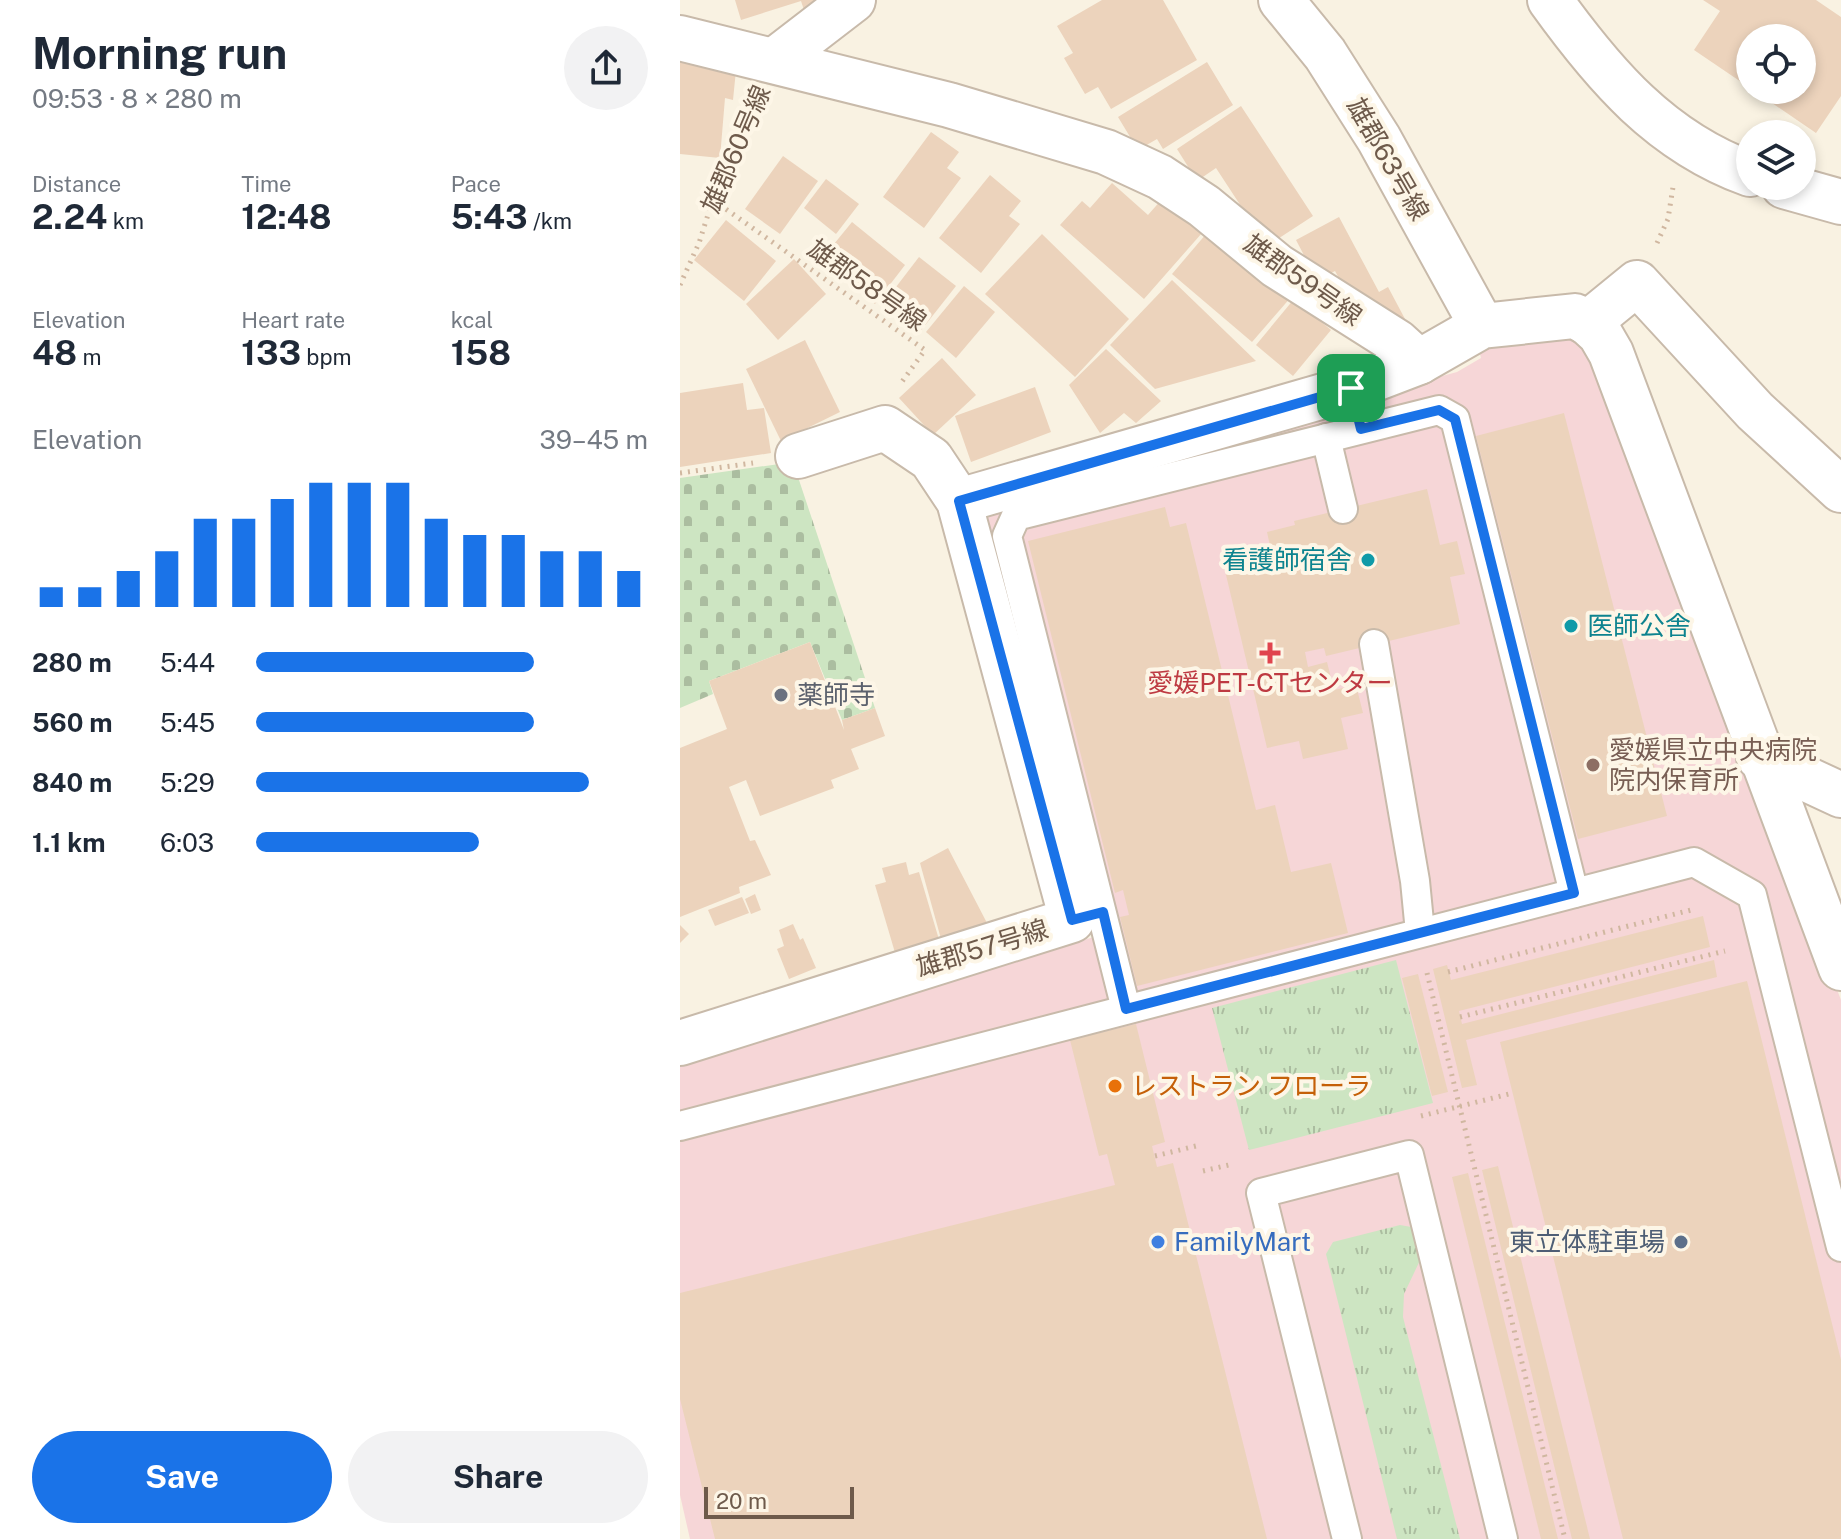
<!DOCTYPE html>
<meta charset="utf-8">
<style>
:root{--surface:#fff;--page:#f2f2f3;--text:#1f2937;--muted:#747a83;--accent:#1a73e8}
body{margin:0;font-family:"Public Sans","Noto Sans JP",sans-serif;background:var(--page);color:var(--text);height:100vh;display:flex;flex-direction:column;font-size:30px;white-space:nowrap}
*{box-sizing:border-box;margin:0}
p{font-size:26px;color:var(--muted)}
.icon{flex:none;width:44px;height:44px;fill:none;stroke:currentColor;stroke-width:2;stroke-linecap:round;stroke-linejoin:round}
.map{position:relative;flex:1;overflow:hidden}
.details{display:flex;flex-direction:column;background:var(--surface);width:680px}
.details>*{flex:none}
.buttons{position:absolute;left:1056px;top:24px;display:grid;gap:16px}
.buttons a{display:grid;place-items:center;width:80px;height:80px;border-radius:50%;background:var(--surface);box-shadow:0 4px 12px #0003;font-size:40px}
.scale{position:absolute;left:24px;bottom:20px;width:150px;box-sizing:border-box;padding-left:8px;border:4px solid #6e5a4b;border-top:0;font-size:22px;line-height:28px;white-space:nowrap;color:#6e5a4b;-webkit-text-stroke:6px #fdf6e7;paint-order:stroke}
.pin{position:absolute;display:grid;place-items:center;width:68px;height:68px;color:#fff;margin:-34px;border-radius:16px;box-shadow:0 4px 12px #0006}
.round{display:grid;place-items:center;flex:none;width:84px;height:84px;border-radius:42px;background:var(--page)}
.overview{display:flex;align-items:center;justify-content:space-between;height:136px;padding:0 32px}
h1{font-size:44px;font-weight:700;line-height:60px}
.metrics{display:grid;grid-template-columns:repeat(3,1fr);gap:12px;height:136px;padding:8px 32px}
.metrics div{display:grid;align-content:center}
.metrics b{font-size:34px;font-weight:700}
.metrics small{font-size:22px;font-weight:400}
.metrics p{font-size:22px}
.chart{height:224px;padding:16px 32px}
.chart p{display:flex;justify-content:space-between}
.chart svg{width:100%;height:144px;margin-top:8px;stroke:var(--accent);stroke-width:6}
.button{display:flex;gap:16px;margin-top:auto;padding:16px 32px}
.button a{flex:1;height:92px;border-radius:48px;background:var(--accent);color:#fff;font-size:32px;font-weight:700;line-height:92px;text-align:center}
.button a+a{background:var(--page);color:var(--text)}
ul{padding:0 32px;list-style:none;font-size:26px}
li{display:grid;grid-template-columns:128px 96px 1fr;align-items:center;height:60px}
li i{height:20px;border-radius:10px;background:var(--accent)}
main{display:flex;flex:1;min-height:0}
.map>svg:first-child{display:block}
.medical{fill:#f6d6d7}
.grass{fill:url(#grass-tufts)}
.cemetery{fill:url(#cemetery-stones)}
.building{fill:#ecd3bc}
.lines{fill:none;stroke-linecap:round;stroke-linejoin:round}
.lane-casing{stroke:#c8baaa;stroke-width:32}
.street-casing{stroke:#c8baaa;stroke-width:48}
.path{stroke:#d0b7a0;stroke-width:5;stroke-dasharray:2 6;stroke-linecap:butt}
.lane{stroke:#fff;stroke-width:28}
.street{stroke:#fff;stroke-width:44}
.route-casing{stroke:#fff;stroke-width:16}
.route{stroke:#1a73e8;stroke-width:10}
.culture-dot{fill:#0f9aa8;stroke:#fdf6e7;stroke-width:3}
.health-dot{fill:#e0444e;stroke:#fdf6e7;stroke-width:3}
.worship-dot{fill:#6b7280;stroke:#fdf6e7;stroke-width:3}
.education-dot{fill:#8d6e63;stroke:#fdf6e7;stroke-width:3}
.food-dot{fill:#e8710a;stroke:#fdf6e7;stroke-width:3}
.shop-dot{fill:#3f7fe0;stroke:#fdf6e7;stroke-width:3}
.service-dot{fill:#5c6f8a;stroke:#fdf6e7;stroke-width:3}
.labels{text-anchor:middle;stroke-width:8;stroke-linejoin:round;paint-order:stroke}
.street-label{font-size:26px;fill:#6e5a4b;stroke:#fdf6e7}
.culture-label{font-size:26px;fill:#0d838f;stroke:#fdf6e7;text-anchor:end}
.health-label{font-size:26px;fill:#be3a42;stroke:#fdf6e7}
.worship-label{font-size:26px;fill:#5b616d;stroke:#fdf6e7;text-anchor:start}
.education-label{font-size:26px;fill:#785e54;stroke:#fdf6e7;text-anchor:start}
.food-label{font-size:26px;fill:#c56008;stroke:#fdf6e7;text-anchor:start}
.shop-label{font-size:26px;fill:#366cbe;stroke:#fdf6e7;text-anchor:start}
.service-label{font-size:26px;fill:#4e5e75;stroke:#fdf6e7;text-anchor:end}
</style>
<main>
<section class="details">
<div class="overview"><div><h1>Morning run</h1><p>09:53 · 8 × 280 m</p></div><a class="round"><svg class="icon" aria-label="share" viewBox="0 0 24 24"><path d="M12 15V3M7 8l5-5 5 5M5 13v7h14v-7"/></svg></a></div>
<div class="metrics">
<div><p>Distance</p><b>2.24<small> km</small></b></div>
<div><p>Time</p><b>12:48</b></div>
<div><p>Pace</p><b>5:43<small> /km</small></b></div>
</div>
<div class="metrics">
<div><p>Elevation</p><b>48<small> m</small></b></div>
<div><p>Heart rate</p><b>133<small> bpm</small></b></div>
<div><p>kcal</p><b>158</b></div>
</div>
<div class="chart"><p><span>Elevation</span>39–45 m</p>
<svg viewBox="0 0 160 44" preserveAspectRatio="none"><path d="M5 44V38M15 44V38M25 44V33M35 44V27M45 44V17M55 44V17M65 44V11M75 44V6M85 44V6M95 44V6M105 44V17M115 44V22M125 44V22M135 44V27M145 44V27M155 44V33"/></svg>
</div>
<ul>
<li><b>280 m</b>5:44<i style="width:71%"></i></li>
<li><b>560 m</b>5:45<i style="width:71%"></i></li>
<li><b>840 m</b>5:29<i style="width:85%"></i></li>
<li><b>1.1 km</b>6:03<i style="width:57%"></i></li>
</ul>
<div class="button"><a>Save</a><a>Share</a></div>
</section>
<div class="map">
<svg width="1161" height="1539" viewBox="0 0 1161 1539">
<defs>
<pattern id="grass-tufts" width="24" height="20" patternUnits="userSpaceOnUse" patternTransform="scale(2)"><rect width="24" height="20" fill="#cde5c2"/><path d="M3 7l-1-3M5 7V3M7 7l1-3M15 17l-1-3M17 17v-4M19 17l1-3" fill="none" stroke="#abbda0"/></pattern>
<pattern id="cemetery-stones" width="16" height="16" patternUnits="userSpaceOnUse" patternTransform="scale(2)"><rect width="16" height="16" fill="#cde5c2"/><path d="M2 7V4a2 2 0 0 1 4 0v3zM10 15v-3a2 2 0 0 1 4 0v3z" fill="#abbda0"/></pattern>
</defs>
<rect width="100%" height="100%" fill="#f9f2e2"/>
<polygon class="medical" points="905,328 1161,1000 1161,1539 10,1539 0,1495 0,1057 414,937 304,527 317,498 777,372 801,358 798,346"/>
<g class="grass">
<polygon points="716,960 753,1103 569,1150 532,1008"/>
<polygon points="720,1225 737,1228 744,1252 724,1294 723,1317 780,1539 717,1539 646,1254 653,1242"/>
</g>
<polygon class="cemetery" points="113,462 195,708 162,720 130,642 29,681 33,694 0,708 0,478"/>
<g class="building">
<polygon points="55,0 154,0 124,10 121,1 61,20"/>
<polygon points="422,0 483,0 517,60 431,109 418,87 405,94 384,58 393,53 377,26"/>
<polygon points="1023,0 1136,0 1161,17 1161,96 1136,133 1073,90 1122,90 1122,38 1070,38 1070,88 1014,50 1040,11"/>
<polygon points="0,53 57,60 53,100 45,98 40,158 0,154"/>
<polygon points="527,62 553,105 483,149 477,139 458,150 438,117"/>
<polygon points="561,106 633,216 587,246 536,168 517,181 497,149"/>
<polygon points="251,132 279,152 267,168 281,178 244,228 203,197"/>
<polygon points="103,156 138,181 100,234 65,209"/>
<polygon points="310,175 341,201 329,216 340,224 301,273 259,238"/>
<polygon points="146,179 179,204 156,234 124,208"/>
<polygon points="432,183 468,215 490,190 529,225 464,299 380,225 402,201 410,208"/>
<polygon points="659,217 699,292 708,287 725,319 715,325 672,302 655,271 637,280 616,240"/>
<polygon points="46,220 96,261 64,301 14,260"/>
<polygon points="172,222 225,265 195,304 141,260"/>
<polygon points="532,227 612,296 572,342 492,274"/>
<polygon points="362,234 449,319 395,377 305,294"/>
<polygon points="239,257 276,286 239,333 203,304"/>
<polygon points="114,259 146,294 98,340 66,304"/>
<polygon points="492,280 576,361 475,389 430,345"/>
<polygon points="284,286 315,312 276,358 246,332"/>
<polygon points="614,299 651,330 613,376 576,345"/>
<polygon points="125,340 160,412 101,441 66,369"/>
<polygon points="426,349 481,401 456,423 444,413 420,433 389,385"/>
<polygon points="262,358 296,395 253,435 219,398"/>
<polygon points="63,383 67,410 84,408 91,453 0,467 0,393"/>
<polygon points="355,387 371,432 291,462 275,416"/>
<polygon points="884,413 987,816 898,839 796,436"/>
<polygon points="747,489 760,545 777,541 785,574 770,577 780,624 646,656 644,648 625,652 628,667 647,662 654,690 676,685 683,713 661,718 668,749 623,759 619,741 587,748 542,558 590,546 587,532 615,525 614,521"/>
<polygon points="485,507 490,527 506,523 576,810 595,805 611,872 651,863 668,933 457,986 440,917 449,915 443,890 435,893 348,541"/>
<polygon points="130,642 164,730 162,720 195,708 205,736 171,749 179,769 151,780 154,788 80,816 66,780 49,787 70,841 75,840 91,875 59,887 60,893 0,917 0,748 47,729 29,681"/>
<polygon points="268,848 307,923 281,940 278,931 261,939 240,863"/>
<polygon points="226,862 229,875 239,872 260,943 216,956 195,885 206,882 202,868"/>
<polygon points="75,894 81,910 71,914 65,899"/>
<polygon points="62,897 69,913 35,926 28,910"/>
<polygon points="1023,916 1030,947 779,1011 782,1024 1034,960 1037,977 786,1040 797,1085 782,1088 753,969 767,965 771,980"/>
<polygon points="113,924 120,940 123,938 136,968 109,979 97,949 104,946 99,930"/>
<polygon points="0,925 9,934 0,943"/>
<polygon points="738,974 768,1092 752,1096 722,978"/>
<polygon points="1067,981 1161,1360 1161,1539 943,1539 820,1042"/>
<polygon points="456,1024 485,1142 472,1146 477,1167 493,1163 587,1539 35,1539 0,1399 0,1293 435,1185 427,1154 419,1156 390,1040"/>
<polygon points="818,1166 910,1539 892,1539 802,1170"/>
<polygon points="788,1173 878,1539 861,1539 772,1177"/>
</g>
<g class="lines">
<g class="lane-casing">
<g id="lane">
<polyline points="646,438 663,509"/>
<polyline points="694,644 735,881 740,932"/>
<polyline points="446,1009 327,536 336,516 759,410 775,419 894,893"/>
<polyline points="0,1126 1014,862 1072,895 1161,1247"/>
<polyline points="667,1539 581,1193 729,1155 823,1539"/>
</g>
</g>
<g class="street-casing">
<g id="street">
<polyline points="601,0 645,54 699,139 802,326"/>
<path d="M870 0C924 75 981 142 1070 174"/>
<polyline points="0,38 269,105 426,152 480,177 524,206 597,266 717,342 739,362 802,326 895,316 908,323 957,283 1075,411 1161,490"/>
<polyline points="95,60 173,0"/>
<polyline points="1104,186 1161,202"/>
<polyline points="908,323 920,334 931,353 1161,968"/>
<polyline points="279,501 671,388 739,362"/>
<polyline points="1079,757 1161,795"/>
<polyline points="0,1043 392,920 279,501 251,459 205,428 118,456"/>
</g>
</g>
<g class="path">
<polyline points="33,200 245,350 221,383"/>
<polyline points="977,243 988,219 993,187"/>
<polyline points="0,285 19,243 44,164 72,103"/>
<polyline points="0,473 73,463"/>
<polyline points="768,972 1015,909"/>
<polyline points="747,973 885,1539"/>
<polyline points="780,1017 1045,951"/>
<polyline points="741,1116 833,1093"/>
<polyline points="475,1156 516,1146"/>
<polyline points="523,1171 553,1164"/>
</g>
<use href="#lane" class="lane"/>
<use href="#street" class="street"/>
</g>
<g class="lines">
<g class="route-casing">
<polygon id="route" points="671,388 681,429 759,410 775,419 894,893 446,1009 423,912 392,920 279,501"/>
</g>
<use href="#route" class="route"/>
</g>
<g class="culture-dot">
<circle cx="688" cy="560" r="8"/>
<circle cx="891" cy="626" r="8"/>
</g>
<path class="health-dot" d="M586 641h8v8h8v8h-8v8h-8v-8h-8v-8h8z"/>
<circle class="worship-dot" cx="101" cy="695" r="8"/>
<circle class="education-dot" cx="913" cy="765" r="8"/>
<circle class="food-dot" cx="435" cy="1086" r="8"/>
<circle class="shop-dot" cx="478" cy="1242" r="8"/>
<circle class="service-dot" cx="1001" cy="1242" r="8"/>
<g class="labels">
<g class="street-label">
<text transform="translate(56 149) rotate(-67)" y="9">雄郡60号線</text>
<text transform="translate(708 159) rotate(60)" y="9">雄郡63号線</text>
<text transform="translate(623 280) rotate(35)" y="9">雄郡59号線</text>
<text transform="translate(187 285) rotate(35)" y="9">雄郡58号線</text>
<text transform="translate(302 948) rotate(-17)" y="9">雄郡57号線</text>
</g>
<g class="culture-label">
<text x="672" y="569">看護師宿舎</text>
<text x="907" y="635" text-anchor="start">医師公舎</text>
</g>
<g class="health-label">
<text x="590" y="692">愛媛PET-CTセンター</text>
</g>
<g class="worship-label">
<text x="117" y="704">薬師寺</text>
</g>
<g class="education-label">
<text x="929" y="759">愛媛県立中央病院<tspan x="929" dy="30">院内保育所</tspan></text>
</g>
<g class="food-label">
<text x="451" y="1095">レストラン フローラ</text>
</g>
<g class="shop-label">
<text x="494" y="1251">FamilyMart</text>
</g>
<g class="service-label">
<text x="985" y="1251">東立体駐車場</text>
</g>
</g>
</svg>
<div class="buttons">
<a><svg class="icon" aria-label="locate" viewBox="0 0 24 24"><circle cx="12" cy="12" r="6"/><path d="M12 2v4M12 18v4M2 12h4M18 12h4"/></svg></a>
<a><svg class="icon" aria-label="layers" viewBox="0 0 24 24"><path d="M12 4l9 5-9 5-9-5zM3 14l9 5 9-5"/></svg></a>
</div>
<div class="scale">20 m</div>
<div class="pin" style="left:671px;top:388px;background:#1e9e55"><svg class="icon" aria-label="arrive" viewBox="0 0 24 24"><path d="M6 21V4h12l-3 4 3 4H6"/></svg></div>
</div>
</main>
